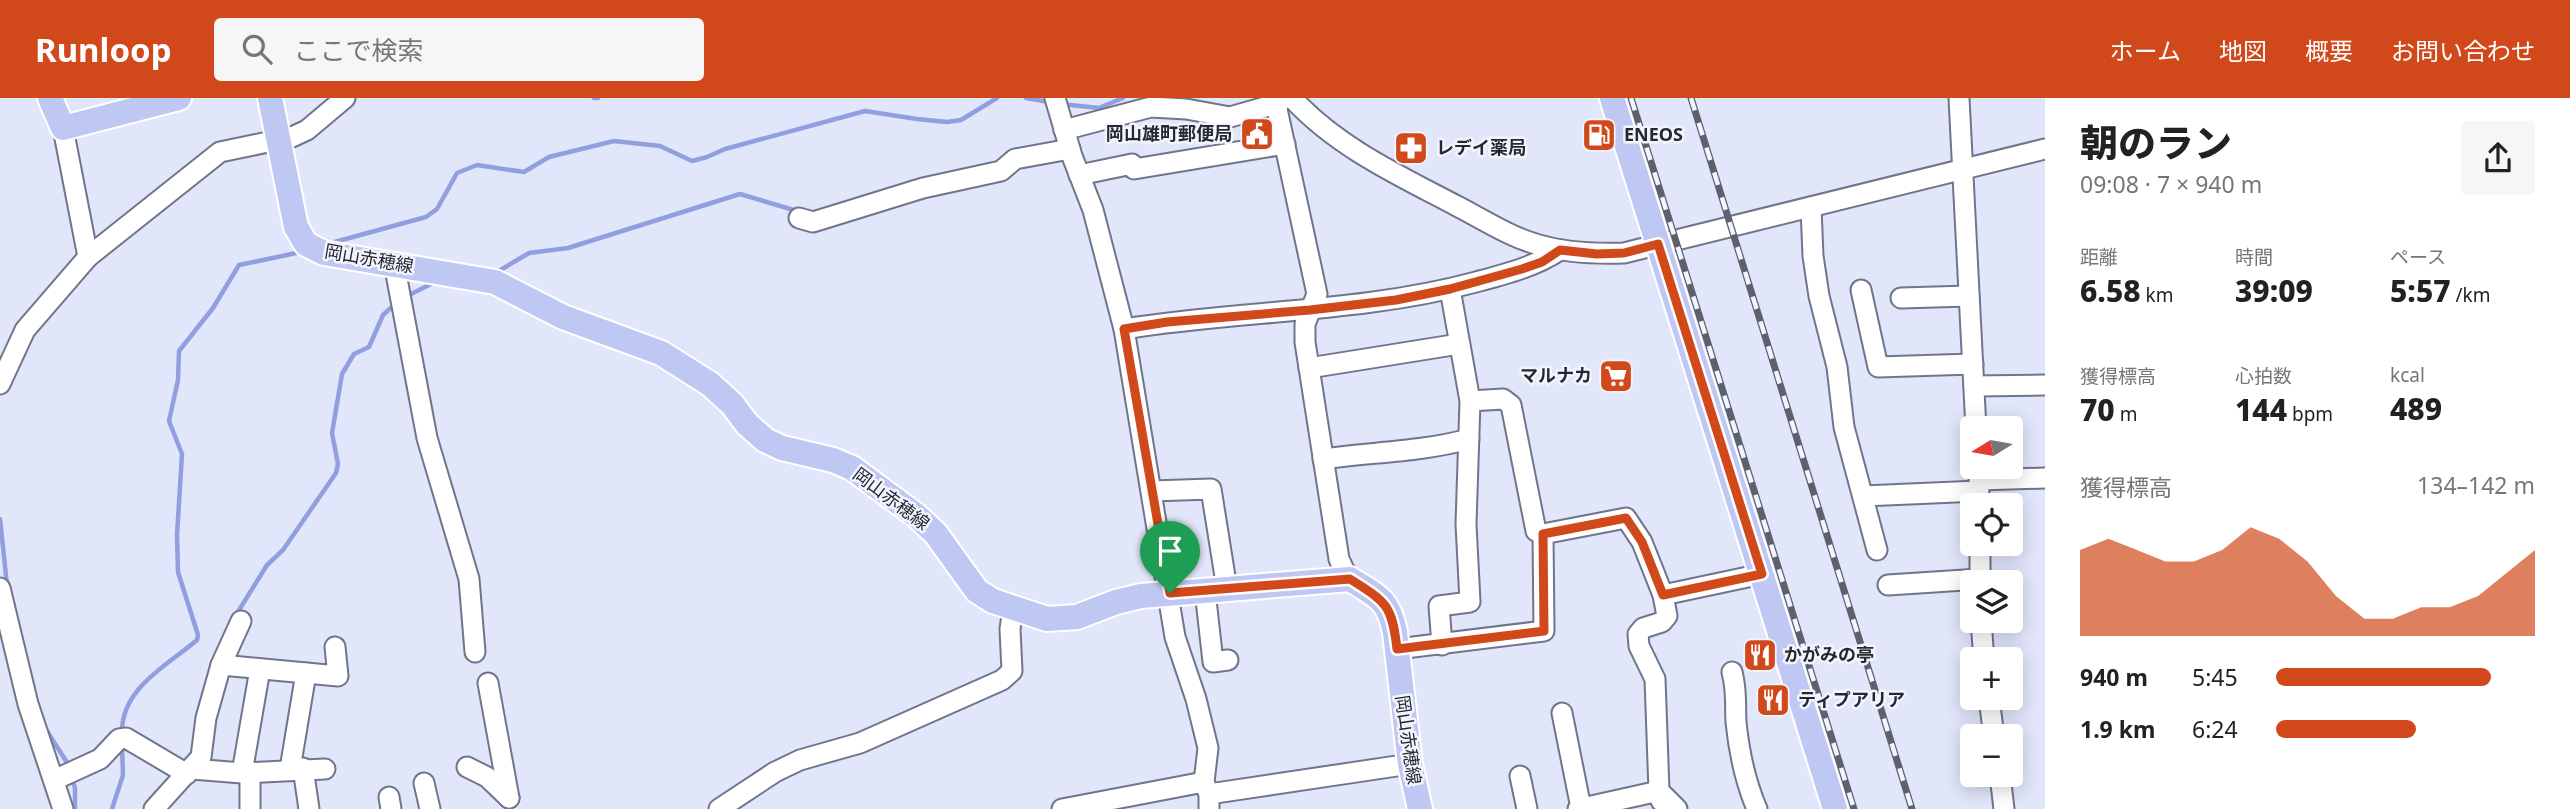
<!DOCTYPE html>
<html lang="ja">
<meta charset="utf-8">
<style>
:root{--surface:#fff;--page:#f6f6f6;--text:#222;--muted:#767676;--accent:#d1491b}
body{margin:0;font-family:"Noto Sans","Noto Sans JP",sans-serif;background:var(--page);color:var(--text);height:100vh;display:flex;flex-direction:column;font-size:26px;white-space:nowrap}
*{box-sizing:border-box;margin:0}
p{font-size:23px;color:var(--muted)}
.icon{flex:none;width:38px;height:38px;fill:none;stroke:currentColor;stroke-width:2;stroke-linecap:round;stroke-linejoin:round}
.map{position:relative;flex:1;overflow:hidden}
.sheet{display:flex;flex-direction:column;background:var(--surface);width:525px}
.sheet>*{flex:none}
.needle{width:46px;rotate:259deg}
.fabs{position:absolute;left:1960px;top:318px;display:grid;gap:14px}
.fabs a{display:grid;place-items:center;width:63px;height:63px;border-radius:7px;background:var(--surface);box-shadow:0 4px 18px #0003;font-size:35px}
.pin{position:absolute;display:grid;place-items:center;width:60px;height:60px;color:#fff;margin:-72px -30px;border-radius:50% 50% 50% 0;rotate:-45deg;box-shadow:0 0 7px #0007}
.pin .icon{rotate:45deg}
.round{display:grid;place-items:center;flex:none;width:74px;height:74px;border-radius:7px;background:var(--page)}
.summary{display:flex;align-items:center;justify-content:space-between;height:119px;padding:0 35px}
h1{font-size:38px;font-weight:800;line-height:52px}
.metrics{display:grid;grid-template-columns:repeat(3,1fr);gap:10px;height:119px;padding:7px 35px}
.metrics div{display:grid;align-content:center}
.metrics b{font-size:30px;font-weight:800}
.metrics small{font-size:19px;font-weight:400}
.metrics p{font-size:19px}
.chart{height:196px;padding:14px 35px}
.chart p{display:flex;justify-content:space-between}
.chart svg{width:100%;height:126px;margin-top:7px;fill:var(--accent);opacity:.7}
ul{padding:0 35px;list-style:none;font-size:23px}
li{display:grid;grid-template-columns:112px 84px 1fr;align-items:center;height:52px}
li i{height:18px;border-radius:9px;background:var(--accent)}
header{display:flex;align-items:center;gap:42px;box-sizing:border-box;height:98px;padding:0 35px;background:var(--accent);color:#fff}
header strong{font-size:33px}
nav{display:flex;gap:38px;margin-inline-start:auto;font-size:24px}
.search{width:490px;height:63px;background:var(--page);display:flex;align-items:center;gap:18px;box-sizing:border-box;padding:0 24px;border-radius:7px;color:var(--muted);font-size:26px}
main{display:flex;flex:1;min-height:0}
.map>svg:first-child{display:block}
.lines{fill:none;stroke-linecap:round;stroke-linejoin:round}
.stream{stroke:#919ee0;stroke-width:4.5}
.minor-casing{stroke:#70758c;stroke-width:23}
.major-casing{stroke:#fff;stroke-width:28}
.minor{stroke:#fff;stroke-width:19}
.major{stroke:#bfc7f3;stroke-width:24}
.rail-casing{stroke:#5d606d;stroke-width:7}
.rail{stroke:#f2f4fe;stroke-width:4.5;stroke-dasharray:13;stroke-linecap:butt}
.route-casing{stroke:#fff;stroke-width:14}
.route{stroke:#d1491b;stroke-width:9}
.labels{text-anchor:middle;stroke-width:5;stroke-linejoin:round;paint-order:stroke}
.poi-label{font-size:18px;font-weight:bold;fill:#252831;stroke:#f2f4fe;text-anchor:start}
.street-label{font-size:18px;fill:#252831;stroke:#f2f4fe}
</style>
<header>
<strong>Runloop</strong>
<div class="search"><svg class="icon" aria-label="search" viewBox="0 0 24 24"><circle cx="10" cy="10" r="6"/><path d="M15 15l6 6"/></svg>ここで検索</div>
<nav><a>ホーム</a><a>地図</a><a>概要</a><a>お問い合わせ</a></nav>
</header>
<main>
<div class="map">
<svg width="2045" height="711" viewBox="0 0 2045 711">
<rect width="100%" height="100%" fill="#e1e6fb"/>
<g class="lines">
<g class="stream">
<polyline points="594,0 598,0"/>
<polyline points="1026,0 1049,4"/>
<polyline points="1061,6 1099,10 1123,0"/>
<polyline points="331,145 426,119 437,111 457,75 477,67 524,74 549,59 614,43 660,48 692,63 707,59 725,51 865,13 917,21 947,24 961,22 997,0"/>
<polyline points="497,174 529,155 568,150 740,96 797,113"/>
<polyline points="405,199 435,184"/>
<polyline points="0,421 7,487"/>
<polyline points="236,517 267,467 283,452 336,375 338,366 332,335 342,276 354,256 369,249 383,217 395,206"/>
<polyline points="45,630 66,663 69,670"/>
<path d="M122 635C121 590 168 567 197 542L198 537 178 474 177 437 182 356 169 323 178 282 179 253 213 210 239 167 301 154"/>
<polyline points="71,679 75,690 75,711"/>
<polyline points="112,711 123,677 122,647"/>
</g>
<g class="minor-casing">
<g id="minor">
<polyline points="1055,0 1072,58 1093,112 1124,231 1175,539 1196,601 1208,650 1204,684 1209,696 1209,711"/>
<polyline points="1280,0 1277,11 1317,196 1305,226 1305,244 1339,461 1344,472 1350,481"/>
<path d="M1292 0C1337 49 1398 77 1457 108 1484 122 1510 139 1539 147 1567 155 1595 156 1624 155L2045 51"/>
<polyline points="1959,0 1976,331"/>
<polyline points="1064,32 1151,9 1186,11 1230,19 1279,5"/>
<polyline points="1079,77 1132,66 1134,71 1285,46"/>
<polyline points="1811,109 1813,158 1819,198 1837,269 1844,329 1877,452"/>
<polyline points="799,120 813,124 923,90 1001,73 1015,61 1070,51"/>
<polyline points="88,159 220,54 292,39 307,32 345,0"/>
<polyline points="394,165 427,340 469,481 475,554"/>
<polyline points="1861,192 1878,269 1973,266"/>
<polyline points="1901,200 1969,198"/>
<path d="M1124 231C1241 212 1361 215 1476 184 1506 176 1534 169 1560 152"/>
<polyline points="1309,270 1459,246"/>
<polyline points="0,286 25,232 88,159 63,30"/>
<polyline points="1974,288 2045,287"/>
<polyline points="1470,303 1503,301 1511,307 1536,433 1543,436"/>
<path d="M1323 361C1372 354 1421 354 1469 341"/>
<polyline points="1979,382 2045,380"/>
<polyline points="1152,393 1211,391 1227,491"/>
<polyline points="1863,398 1979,393"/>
<polyline points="1980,446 1980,485"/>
<polyline points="1888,487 1980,481"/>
<polyline points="0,490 28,606 63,711"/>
<polyline points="1205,493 1213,564 1228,562"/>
<polyline points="1981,523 1984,562"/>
<polyline points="1442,547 1439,508 1470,504 1466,426 1470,303 1450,191"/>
<polyline points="1397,551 1544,533 1543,436 1626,420 1642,444 1663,497"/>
<polyline points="221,567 338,578 335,549"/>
<path d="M1732 574C1737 593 1735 605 1736 624 1739 654 1745 683 1757 711"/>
<polyline points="488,585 509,700"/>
<polyline points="1989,600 1994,639"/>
<polyline points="1562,615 1581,710"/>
<polyline points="467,669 487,679 509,700"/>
<polyline points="303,670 309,711"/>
<polyline points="192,671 242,675 325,671"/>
<polyline points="290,671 306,575"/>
<polyline points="250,674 250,711"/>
<polyline points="242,675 260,571"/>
<polyline points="2000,677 2004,711"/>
<polyline points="1520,678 1527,711"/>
<polyline points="54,682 100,661 119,641 126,640 187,676"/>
<polyline points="424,685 430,711"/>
<polyline points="1209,696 1410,666"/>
<polyline points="389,699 391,711"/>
<polyline points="154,711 201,659 206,620 221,567 241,523"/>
<polyline points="719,711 775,674 800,662 860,645 1002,582 1012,573 1010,531 1013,511"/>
<polyline points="1062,711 1204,684"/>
<polyline points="1578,711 1659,693 1661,703"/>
<polyline points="1677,711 1659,693 1655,581 1639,548 1638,536 1643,530 1662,524 1667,518 1663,497 1762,476"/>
</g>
</g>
<g class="major-casing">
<g id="major">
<polyline points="50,0 63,30 179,0"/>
<path d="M270 0 296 129 306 146 324 155 495 184 563 219 661 255 710 286 732 306 747 326 765 342 782 350 833 362 852 370 917 418 936 436 977 493 993 503 1047 521 1077 519 1116 504 1141 498 1350 481C1378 499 1388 500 1395 534L1410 666 1420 711"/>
<polyline points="1612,0 1835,711"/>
</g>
</g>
<use href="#minor" class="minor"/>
<use href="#major" class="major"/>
<g class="rail-casing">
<g id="rail">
<polyline points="1631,0 1854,711"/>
<polyline points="1691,0 1912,711"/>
</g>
</g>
<use href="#rail" class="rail"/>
</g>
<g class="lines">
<g class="route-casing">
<path id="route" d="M1658 146 1762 476 1663 497 1642 444 1626 420 1543 436 1544 533 1397 551C1392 506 1386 504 1350 481L1170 495 1124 231 1167 224 1310 212 1396 202 1450 191 1522 171 1542 164 1560 152 1597 156 1624 155Z"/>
</g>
<use href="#route" class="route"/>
</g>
<defs>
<g id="civic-square" transform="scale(1.75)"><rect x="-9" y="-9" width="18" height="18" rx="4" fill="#d1491b" stroke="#f2f4fe"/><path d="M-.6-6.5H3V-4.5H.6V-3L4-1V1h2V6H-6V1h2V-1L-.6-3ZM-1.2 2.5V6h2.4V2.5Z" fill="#fff"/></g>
<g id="fuel-square" transform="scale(1.75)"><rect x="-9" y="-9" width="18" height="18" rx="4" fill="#d1491b" stroke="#f2f4fe"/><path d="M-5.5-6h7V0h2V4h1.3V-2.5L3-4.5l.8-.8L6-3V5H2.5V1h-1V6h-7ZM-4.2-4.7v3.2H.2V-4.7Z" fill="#fff"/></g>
<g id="pharmacy-square" transform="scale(1.75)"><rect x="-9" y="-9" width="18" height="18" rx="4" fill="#d1491b" stroke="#f2f4fe"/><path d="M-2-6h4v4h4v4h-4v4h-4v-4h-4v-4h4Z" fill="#fff"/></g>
<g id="supermarket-square" transform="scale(1.75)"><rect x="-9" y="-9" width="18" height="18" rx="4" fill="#d1491b" stroke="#f2f4fe"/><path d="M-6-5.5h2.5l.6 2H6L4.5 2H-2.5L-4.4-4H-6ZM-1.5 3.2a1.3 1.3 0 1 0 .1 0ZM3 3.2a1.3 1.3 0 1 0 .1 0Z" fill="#fff"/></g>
<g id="restaurant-square" transform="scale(1.75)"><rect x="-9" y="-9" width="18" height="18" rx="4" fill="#d1491b" stroke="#f2f4fe"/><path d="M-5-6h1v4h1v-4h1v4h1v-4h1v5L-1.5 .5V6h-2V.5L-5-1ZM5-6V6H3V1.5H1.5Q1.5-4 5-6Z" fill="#fff"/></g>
</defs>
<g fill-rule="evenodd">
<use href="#civic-square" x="1257" y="36"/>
<use href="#fuel-square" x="1599" y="37"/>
<use href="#pharmacy-square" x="1411" y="50"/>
<use href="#supermarket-square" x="1616" y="278"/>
<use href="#restaurant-square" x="1760" y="557"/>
<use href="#restaurant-square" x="1773" y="602"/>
</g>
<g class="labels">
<g class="poi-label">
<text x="1232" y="42" text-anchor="end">岡山雄町郵便局</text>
<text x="1624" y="43">ENEOS</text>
<text x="1436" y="56">レデイ薬局</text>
<text x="1592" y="284" text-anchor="end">マルナカ</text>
<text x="1784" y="563">かがみの亭</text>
<text x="1798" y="608">ティプアリア</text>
</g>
<g class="street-label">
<text transform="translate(369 161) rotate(10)" y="6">岡山赤穂線</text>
<text transform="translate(891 401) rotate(37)" y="6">岡山赤穂線</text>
<text transform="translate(1408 642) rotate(82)" y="6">岡山赤穂線</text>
</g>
</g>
</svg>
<div class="fabs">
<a><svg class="needle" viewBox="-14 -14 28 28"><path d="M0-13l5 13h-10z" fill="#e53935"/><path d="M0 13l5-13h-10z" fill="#767676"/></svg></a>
<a><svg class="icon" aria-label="locate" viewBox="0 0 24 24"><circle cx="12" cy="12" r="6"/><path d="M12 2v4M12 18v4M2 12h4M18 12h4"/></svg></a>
<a><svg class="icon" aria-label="layers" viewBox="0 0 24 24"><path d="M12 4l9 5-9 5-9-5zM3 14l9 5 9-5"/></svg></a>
<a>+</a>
<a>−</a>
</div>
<div class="pin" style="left:1170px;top:495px;background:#1e9e55"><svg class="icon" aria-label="arrive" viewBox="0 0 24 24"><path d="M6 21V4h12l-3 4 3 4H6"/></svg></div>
</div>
<section class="sheet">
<div class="summary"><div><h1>朝のラン</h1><p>09:08 · 7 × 940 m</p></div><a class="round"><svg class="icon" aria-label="share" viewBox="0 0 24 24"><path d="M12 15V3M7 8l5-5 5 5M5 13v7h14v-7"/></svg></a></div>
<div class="metrics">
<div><p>距離</p><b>6.58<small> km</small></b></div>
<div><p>時間</p><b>39:09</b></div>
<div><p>ペース</p><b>5:57<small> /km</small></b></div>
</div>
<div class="metrics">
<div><p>獲得標高</p><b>70<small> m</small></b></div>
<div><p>心拍数</p><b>144<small> bpm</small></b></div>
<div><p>kcal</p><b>489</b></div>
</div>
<div class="chart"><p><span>獲得標高</span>134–142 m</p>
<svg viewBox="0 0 160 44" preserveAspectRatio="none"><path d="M0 44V14L10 10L20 14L30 18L40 18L50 14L60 6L70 10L80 18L90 30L100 38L110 38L120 34L130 34L140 30L150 22L160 14V44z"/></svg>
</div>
<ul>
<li><b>940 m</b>5:45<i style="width:83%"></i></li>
<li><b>1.9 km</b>6:24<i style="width:54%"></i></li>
</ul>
</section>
</main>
